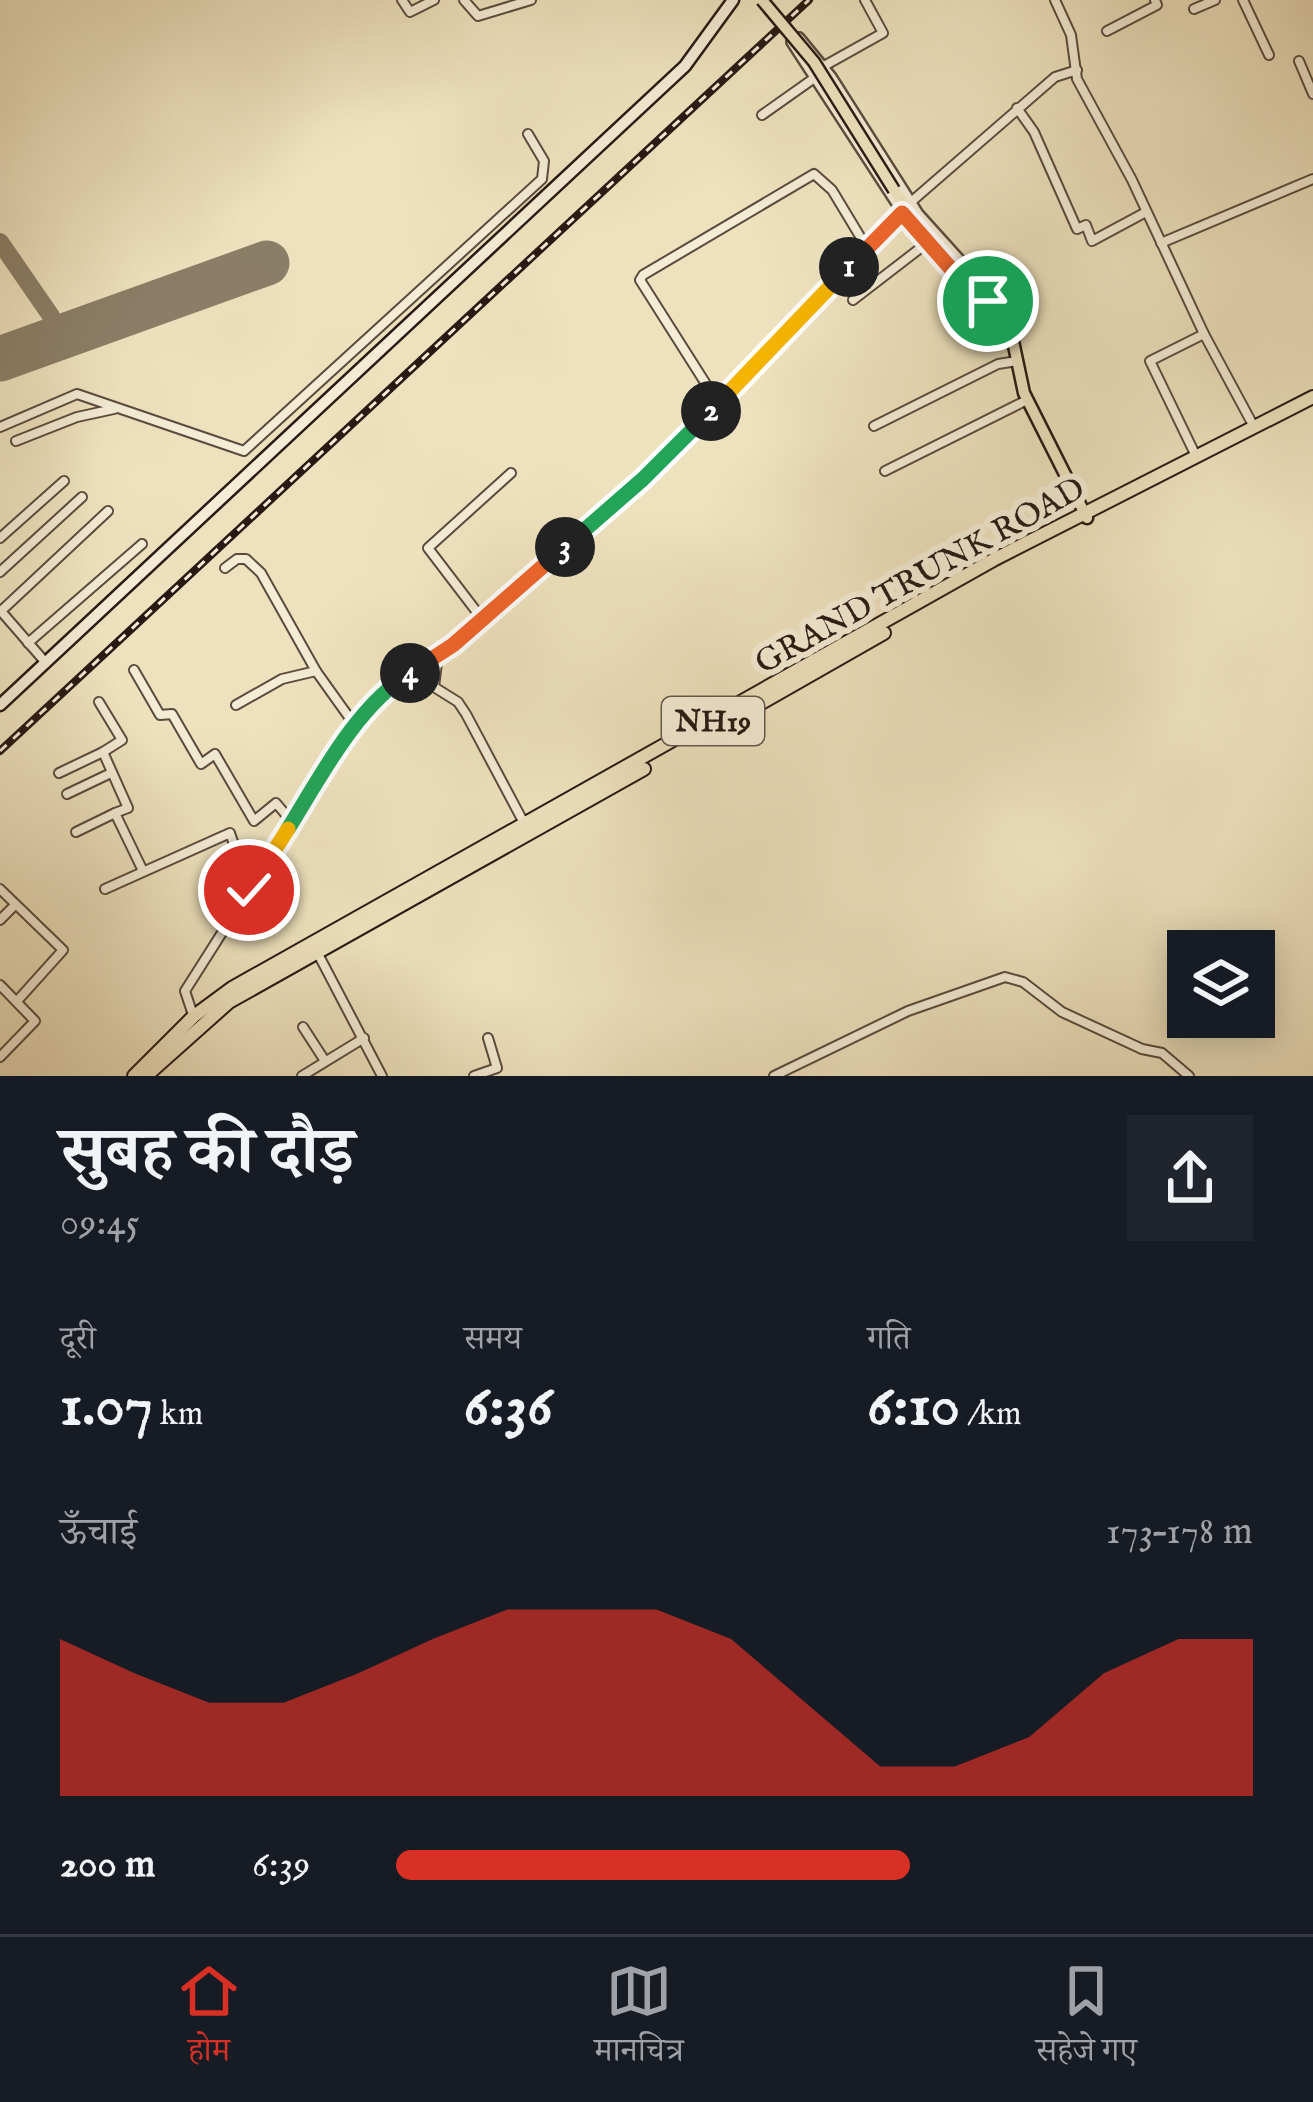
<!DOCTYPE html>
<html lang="hi">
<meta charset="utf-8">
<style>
:root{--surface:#171b24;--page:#20242c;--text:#f1f3f6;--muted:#9ea1a6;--line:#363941;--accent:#d93025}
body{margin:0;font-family:"IM FELL English","Noto Serif Devanagari",serif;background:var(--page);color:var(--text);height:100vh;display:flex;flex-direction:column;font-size:45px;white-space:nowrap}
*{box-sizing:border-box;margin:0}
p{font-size:39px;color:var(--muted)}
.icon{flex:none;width:66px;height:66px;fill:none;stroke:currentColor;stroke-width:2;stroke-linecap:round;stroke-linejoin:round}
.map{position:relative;height:1076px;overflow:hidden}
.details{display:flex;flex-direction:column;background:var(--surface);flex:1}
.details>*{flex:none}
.tools{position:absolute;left:1167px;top:930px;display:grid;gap:24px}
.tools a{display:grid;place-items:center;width:108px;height:108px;border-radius:0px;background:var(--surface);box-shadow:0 6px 30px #0003;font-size:60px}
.pin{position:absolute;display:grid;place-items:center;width:102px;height:102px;color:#fff;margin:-51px;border:6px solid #fff;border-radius:50%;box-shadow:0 3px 12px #0007}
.km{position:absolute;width:60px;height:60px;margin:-30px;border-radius:50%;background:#222;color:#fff;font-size:33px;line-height:60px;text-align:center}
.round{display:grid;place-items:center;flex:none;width:126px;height:126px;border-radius:0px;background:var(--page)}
.head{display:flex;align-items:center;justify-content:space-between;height:204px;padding:0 60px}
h1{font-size:66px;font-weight:700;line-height:90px}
.metrics{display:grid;grid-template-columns:repeat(3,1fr);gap:18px;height:204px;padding:12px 60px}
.metrics div{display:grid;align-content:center}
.metrics b{font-size:60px;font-weight:700}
.metrics small{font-size:33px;font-weight:400}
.metrics p{font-size:33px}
.chart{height:336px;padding:24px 60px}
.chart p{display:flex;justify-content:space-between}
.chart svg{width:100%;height:216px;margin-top:12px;fill:var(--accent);opacity:.7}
ul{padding:0 60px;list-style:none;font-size:39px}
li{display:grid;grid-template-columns:192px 144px 1fr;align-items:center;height:90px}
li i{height:30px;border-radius:15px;background:var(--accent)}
.tabs{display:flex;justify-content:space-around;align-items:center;height:168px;border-top:3px solid var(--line);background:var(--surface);font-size:33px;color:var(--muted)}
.tabs a{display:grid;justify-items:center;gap:6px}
.tabs .selected{color:var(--accent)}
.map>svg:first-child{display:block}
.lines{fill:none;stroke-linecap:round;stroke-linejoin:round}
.taxiway{stroke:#8b7e68;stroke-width:18}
.runway{stroke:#8b7e68;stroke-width:45}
.minor-casing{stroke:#5a4b3e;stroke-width:12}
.tertiary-casing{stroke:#5a4b3e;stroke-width:14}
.secondary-casing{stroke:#281913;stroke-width:15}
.primary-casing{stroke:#281913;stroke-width:15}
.trunk-casing{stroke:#281913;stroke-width:16}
.minor{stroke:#f4ecd5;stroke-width:8}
.tertiary{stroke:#f4ecd5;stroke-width:9}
.secondary{stroke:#f4ecd5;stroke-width:10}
.primary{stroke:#eee2be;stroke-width:10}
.trunk{stroke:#eee2be;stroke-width:12}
.rail-casing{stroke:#281913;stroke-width:8}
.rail{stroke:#f4ecd5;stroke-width:3;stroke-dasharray:9;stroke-linecap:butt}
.primary-bridge-casing{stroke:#281913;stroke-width:15;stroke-linecap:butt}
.primary-bridge{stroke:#eee2be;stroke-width:10}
.split-1-casing{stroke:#fff;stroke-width:24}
.split-2-casing{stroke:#fff;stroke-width:24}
.split-3-casing{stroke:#fff;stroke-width:24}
.split-4-casing{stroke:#fff;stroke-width:24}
.split-5-casing{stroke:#fff;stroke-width:24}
.split-6-casing{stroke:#fff;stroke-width:24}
.split-1{stroke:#f0652b;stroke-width:15}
.split-2{stroke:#f5b400;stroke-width:15}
.split-3{stroke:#22a559;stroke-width:15}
.split-4{stroke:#f0652b;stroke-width:15}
.split-5{stroke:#22a559;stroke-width:15}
.split-6{stroke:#f5b400;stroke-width:15}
.labels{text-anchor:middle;stroke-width:12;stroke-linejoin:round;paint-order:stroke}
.shield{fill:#f4ecd5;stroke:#65584d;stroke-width:3}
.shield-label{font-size:30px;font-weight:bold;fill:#281913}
.street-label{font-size:33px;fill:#281913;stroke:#f4ecd5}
</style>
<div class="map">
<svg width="1313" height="1076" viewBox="0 0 1313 1076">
<rect width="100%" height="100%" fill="#eee2be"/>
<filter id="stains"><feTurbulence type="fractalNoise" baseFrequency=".00167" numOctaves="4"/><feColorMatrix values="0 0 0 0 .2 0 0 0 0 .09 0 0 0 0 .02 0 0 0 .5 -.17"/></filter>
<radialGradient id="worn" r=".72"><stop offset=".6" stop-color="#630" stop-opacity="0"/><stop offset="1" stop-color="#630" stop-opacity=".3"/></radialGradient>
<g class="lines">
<polyline class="taxiway" points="0,242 51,316 58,338"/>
<polyline class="runway" points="0,359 267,263"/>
<g class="minor-casing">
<g id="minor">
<polyline points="402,0 410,12 434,0"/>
<polyline points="464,0 478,16 531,0"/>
<polyline points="1055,0 1071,35 1077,79 1132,180 1204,334 1150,361 1195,454"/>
<polyline points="1243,0 1269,55"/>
<polyline points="1194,9 1215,0"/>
<polyline points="1107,31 1157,5 1155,0"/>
<polyline points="1299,61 1313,94"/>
<polyline points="824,66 883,33 865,0"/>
<polyline points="1017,108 1034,132 1077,229 1086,225 1092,241 1146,212"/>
<polyline points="762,115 820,74"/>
<polyline points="911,202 1055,77 1077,70"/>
<polyline points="1161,243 1313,179"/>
<polyline points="853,300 927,243"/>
<polyline points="1204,334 1253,425"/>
<polyline points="718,403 640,280 643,275 814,174 832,190 867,248 903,213"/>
<polyline points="874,426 998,364 1017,361"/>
<polyline points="0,427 77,394 244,451 542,179 544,161 528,134"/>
<polyline points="16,441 77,417 114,409"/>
<polyline points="885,471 1027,400"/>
<polyline points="0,538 64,481"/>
<polyline points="225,568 237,559 246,559 261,573 316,671"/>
<polyline points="0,572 82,497"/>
<polyline points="0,610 46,663"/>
<polyline points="1,611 108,511"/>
<polyline points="483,620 428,548 511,473"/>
<polyline points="28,643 142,544"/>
<polyline points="438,655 434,687 458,702 466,714 525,825"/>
<polyline points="134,670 160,715 172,714 201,764 215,754 254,821 276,803 292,822"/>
<polyline points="99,702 122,740 103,752"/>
<polyline points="236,705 282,679 316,671 356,727"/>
<polyline points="59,773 103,752 128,808 115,813"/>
<polyline points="67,794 111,773"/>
<polyline points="76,832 115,813 143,871"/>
<polyline points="0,889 63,950 18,1000"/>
<polyline points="105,889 230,833 249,888"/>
<polyline points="0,920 15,905"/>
<polyline points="316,950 382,1076"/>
<polyline points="0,985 35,1021 0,1057"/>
<polyline points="193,1015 185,991 324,772 388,686 453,645 643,479 867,248"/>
<polyline points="303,1027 325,1061"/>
<polyline points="302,1076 364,1038"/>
<polyline points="474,1076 497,1068 488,1038"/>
<polyline points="774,1076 908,1011 1005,977 1023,982 1062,1012 1142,1049 1162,1053 1189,1076"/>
</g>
</g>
<g class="tertiary-casing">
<polygon id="tertiary" points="799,38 831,77 918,214 983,286 988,301 975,296 913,228 792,42"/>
</g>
<g class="secondary-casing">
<polyline id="secondary" points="0,705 685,66 733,0"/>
</g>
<g class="primary-casing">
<polyline id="primary" points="894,190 922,229 1010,327 1024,393 1087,518"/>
</g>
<g class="trunk-casing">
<g id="trunk">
<polyline points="756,706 884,633"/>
<polyline points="134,1076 194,1016 232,988 995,559 1313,397"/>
<polyline points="146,1076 229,1002 644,769"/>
</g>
</g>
<use href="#minor" class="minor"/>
<use href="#tertiary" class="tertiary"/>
<use href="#secondary" class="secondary"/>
<use href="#primary" class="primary"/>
<use href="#trunk" class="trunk"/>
<g class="rail-casing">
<polyline id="rail" points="0,751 809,0"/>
</g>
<use href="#rail" class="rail"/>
<g class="primary-bridge-casing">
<polyline id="primary-bridge" points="762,0 814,62 894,190"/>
</g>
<use href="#primary-bridge" class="primary-bridge"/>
</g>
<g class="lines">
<g class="split-1-casing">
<polyline id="split-1" points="849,267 902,213 975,296 988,301"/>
</g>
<g class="split-2-casing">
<polyline id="split-2" points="711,411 849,267"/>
</g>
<g class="split-3-casing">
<polyline id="split-3" points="565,547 643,479 711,411"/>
</g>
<g class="split-4-casing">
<polyline id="split-4" points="410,673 453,645 565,547"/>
</g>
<g class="split-5-casing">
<path id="split-5" d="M288 829C321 776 356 707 410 673"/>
</g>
<g class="split-6-casing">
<polyline id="split-6" points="249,890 288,829"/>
</g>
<use href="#split-1" class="split-1"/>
<use href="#split-2" class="split-2"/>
<use href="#split-3" class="split-3"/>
<use href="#split-4" class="split-4"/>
<use href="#split-5" class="split-5"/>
<use href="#split-6" class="split-6"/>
</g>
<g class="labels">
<rect class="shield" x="662" y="697" width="102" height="48" rx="9"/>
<g class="shield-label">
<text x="713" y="731">NH19</text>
</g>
<g class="street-label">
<text transform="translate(919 574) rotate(-29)" y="12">GRAND TRUNK ROAD</text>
</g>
</g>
<rect width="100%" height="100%" filter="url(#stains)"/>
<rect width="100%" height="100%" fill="url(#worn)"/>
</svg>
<div class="tools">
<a><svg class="icon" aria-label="layers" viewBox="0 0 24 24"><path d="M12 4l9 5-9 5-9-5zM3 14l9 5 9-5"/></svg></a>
</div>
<div class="pin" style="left:988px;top:301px;background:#1e9e55"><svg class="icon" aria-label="arrive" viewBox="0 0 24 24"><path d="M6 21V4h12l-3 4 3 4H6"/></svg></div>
<div class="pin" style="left:249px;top:890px;background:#d93025"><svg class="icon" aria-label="check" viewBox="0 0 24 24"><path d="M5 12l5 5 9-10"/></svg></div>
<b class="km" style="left:849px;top:267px">1</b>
<b class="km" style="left:711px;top:411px">2</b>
<b class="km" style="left:565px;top:547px">3</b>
<b class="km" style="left:410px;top:673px">4</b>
</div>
<section class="details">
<div class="head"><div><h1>सुबह की दौड़</h1><p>09:45</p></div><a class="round"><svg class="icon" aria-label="share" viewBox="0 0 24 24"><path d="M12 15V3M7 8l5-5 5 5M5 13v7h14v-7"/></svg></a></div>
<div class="metrics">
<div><p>दूरी</p><b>1.07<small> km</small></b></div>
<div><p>समय</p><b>6:36</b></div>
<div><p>गति</p><b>6:10<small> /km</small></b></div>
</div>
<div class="chart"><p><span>ऊँचाई</span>173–178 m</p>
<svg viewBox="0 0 160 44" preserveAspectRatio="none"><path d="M0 44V12L10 19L20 25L30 25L40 19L50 12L60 6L70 6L80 6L90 12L100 25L110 38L120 38L130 32L140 19L150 12L160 12V44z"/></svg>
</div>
<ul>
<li><b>200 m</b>6:39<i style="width:60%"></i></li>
</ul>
</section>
<nav class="tabs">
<a class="selected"><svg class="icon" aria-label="home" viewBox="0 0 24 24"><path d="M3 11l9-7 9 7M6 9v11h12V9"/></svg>होम</a>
<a><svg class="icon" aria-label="map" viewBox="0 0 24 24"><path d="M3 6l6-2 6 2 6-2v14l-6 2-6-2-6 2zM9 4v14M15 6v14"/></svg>मानचित्र</a>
<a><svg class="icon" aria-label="saved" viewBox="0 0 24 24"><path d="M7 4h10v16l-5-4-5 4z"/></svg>सहेजे गए</a>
</nav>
